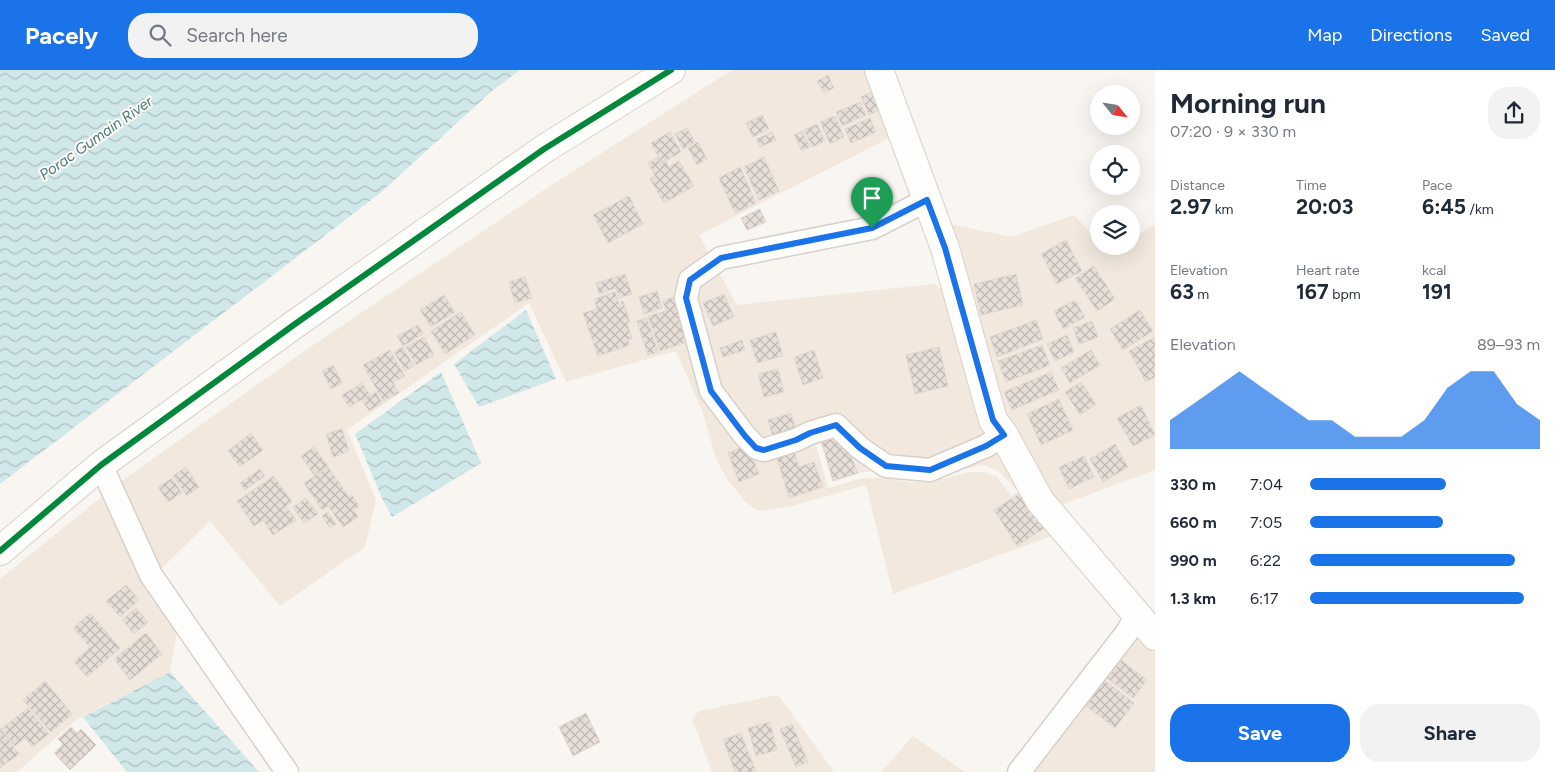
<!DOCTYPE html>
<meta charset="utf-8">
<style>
:root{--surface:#fff;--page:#f2f2f3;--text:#1f2937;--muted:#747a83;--accent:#1a73e8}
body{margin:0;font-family:Figtree,sans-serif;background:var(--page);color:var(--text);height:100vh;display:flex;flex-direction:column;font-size:19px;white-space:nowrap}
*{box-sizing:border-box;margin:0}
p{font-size:16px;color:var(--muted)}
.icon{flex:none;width:28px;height:28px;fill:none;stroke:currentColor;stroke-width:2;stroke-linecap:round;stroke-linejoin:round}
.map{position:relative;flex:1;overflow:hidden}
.panel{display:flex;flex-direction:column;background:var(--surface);width:400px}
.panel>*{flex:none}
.needle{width:32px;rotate:120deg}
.controls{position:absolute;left:1090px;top:15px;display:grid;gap:10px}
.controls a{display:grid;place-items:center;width:50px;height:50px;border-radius:50%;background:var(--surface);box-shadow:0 5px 20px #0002;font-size:25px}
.pin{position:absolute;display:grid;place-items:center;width:42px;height:42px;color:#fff;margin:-51px -21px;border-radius:50% 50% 50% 0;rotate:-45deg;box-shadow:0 0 5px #0007}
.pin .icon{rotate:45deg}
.round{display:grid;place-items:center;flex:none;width:52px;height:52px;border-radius:20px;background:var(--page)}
.head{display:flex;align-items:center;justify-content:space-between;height:85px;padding:0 15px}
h1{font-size:28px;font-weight:700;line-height:38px}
.stats{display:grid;grid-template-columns:repeat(3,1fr);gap:8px;height:85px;padding:5px 15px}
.stats div{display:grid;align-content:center}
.stats b{font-size:21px;font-weight:700}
.stats small{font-size:14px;font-weight:400}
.stats p{font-size:14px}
.chart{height:140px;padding:10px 15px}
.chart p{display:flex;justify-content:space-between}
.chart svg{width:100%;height:90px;margin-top:5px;fill:var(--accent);opacity:.7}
.cta{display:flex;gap:10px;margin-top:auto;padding:10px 15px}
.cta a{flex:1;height:58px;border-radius:20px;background:var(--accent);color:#fff;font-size:20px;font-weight:700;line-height:58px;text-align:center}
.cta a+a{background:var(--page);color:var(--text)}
ul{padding:0 15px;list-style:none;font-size:16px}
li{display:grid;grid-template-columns:80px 60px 1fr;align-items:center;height:38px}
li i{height:12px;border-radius:6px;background:var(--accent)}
header{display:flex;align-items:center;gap:30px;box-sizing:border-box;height:70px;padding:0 25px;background:var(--accent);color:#fff}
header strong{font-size:24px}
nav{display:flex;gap:28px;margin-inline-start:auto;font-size:18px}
.search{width:350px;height:45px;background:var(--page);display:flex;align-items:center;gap:12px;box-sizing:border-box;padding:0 18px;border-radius:20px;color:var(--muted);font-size:19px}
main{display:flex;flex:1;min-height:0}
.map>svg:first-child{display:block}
.residential{fill:#f2e8de}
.water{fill:url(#water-waves)}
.building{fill:url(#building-cross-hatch);stroke:#e2d8d2}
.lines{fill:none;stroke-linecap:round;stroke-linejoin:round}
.street-casing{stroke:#d7d1cb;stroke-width:25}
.secondary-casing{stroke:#d9d2cb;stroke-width:30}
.street{stroke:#fefefd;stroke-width:22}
.secondary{stroke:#fefefd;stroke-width:28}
.cycleway-casing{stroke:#fffaf3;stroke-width:9}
.cycleway{stroke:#00873e;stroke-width:6}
.route-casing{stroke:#fff;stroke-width:10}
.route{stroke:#1a73e8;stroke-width:6}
.labels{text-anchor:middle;stroke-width:4;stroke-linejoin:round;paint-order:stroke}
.water-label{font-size:15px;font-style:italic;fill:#437c86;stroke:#fffaf3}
</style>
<header>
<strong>Pacely</strong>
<div class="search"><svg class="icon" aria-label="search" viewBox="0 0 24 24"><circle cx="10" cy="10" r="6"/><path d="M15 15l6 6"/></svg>Search here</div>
<nav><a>Map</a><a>Directions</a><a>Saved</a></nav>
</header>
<main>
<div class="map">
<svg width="1155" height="702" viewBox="0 0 1155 702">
<defs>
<pattern id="water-waves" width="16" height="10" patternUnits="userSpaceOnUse" patternTransform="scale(1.25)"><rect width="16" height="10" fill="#d0e8ea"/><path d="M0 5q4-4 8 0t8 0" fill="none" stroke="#aebfc0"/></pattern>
<pattern id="building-cross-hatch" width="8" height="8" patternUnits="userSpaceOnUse" patternTransform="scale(1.25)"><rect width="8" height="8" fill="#e6ded7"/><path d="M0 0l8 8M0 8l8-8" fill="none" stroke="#bfb7b1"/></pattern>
</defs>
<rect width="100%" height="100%" fill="#f9f5f0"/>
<g class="residential">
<polygon points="732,0 867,0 877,19 893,66 699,165 737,235 934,214 947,223 989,359 1021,416 1015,419 999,401 984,395 930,405 910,407 884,401 862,402 832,411 818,363 811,360 796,367 766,375 757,374 714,319 701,273 694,276 708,325 743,369 757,382 763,384 809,366 814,367 828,418 863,408 883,408 909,412 930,412 972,402 983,402 997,407 1011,426 1024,419 1055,465 893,524 866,415 792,436 758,441 744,430 727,409 716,389 702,340 676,281 566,312 529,233 347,360 376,430 365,477 280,536 210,451 152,508 178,558 170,602 76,650 17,702 0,702 0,509 119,413 306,280 550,116"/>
<polygon points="1074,145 1099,172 1099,176 1103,176 1110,184 1121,176 1131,176 1131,170 1153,155 1155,157 1155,400 1058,436 999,338 945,153 1012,167"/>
<polygon points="1137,565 1155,578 1155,702 1027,702"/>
<polygon points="778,625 833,700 830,702 712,702 692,649 699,641"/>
<polygon points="913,666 965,702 881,702"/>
</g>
<g class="water">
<polygon points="0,0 520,0 492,21 379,124 0,414"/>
<polygon points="526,240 556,309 479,337 454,294"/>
<polygon points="441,302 481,393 392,447 382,428 355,364"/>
<polygon points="170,602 259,702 127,702 83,647"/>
</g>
<g class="building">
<polygon points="828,5 834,18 824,23 817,11"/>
<polygon points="875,20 883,38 869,45 861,27"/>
<polygon points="860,32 866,45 842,56 836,42"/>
<polygon points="762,45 769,59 753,67 746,53"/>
<polygon points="835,46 844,67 830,74 820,52"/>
<polygon points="870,48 876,62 851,73 845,59"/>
<polygon points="817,54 825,71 812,77 804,60"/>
<polygon points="687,58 695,72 683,79 675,64"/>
<polygon points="802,61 810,77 802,81 794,65"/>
<polygon points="670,62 681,82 662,93 651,73"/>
<polygon points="772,62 776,70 760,77 756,69"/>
<polygon points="698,72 707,89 697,95 688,78"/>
<polygon points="658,87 662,94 666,91 669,97 679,91 694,116 664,133 650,109 655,106 648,93"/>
<polygon points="764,87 779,121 759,130 744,97"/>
<polygon points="740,97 756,133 735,143 719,108"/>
<polygon points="629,126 643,154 608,173 593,145"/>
<polygon points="760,139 766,152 747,160 741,148"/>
<polygon points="1066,170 1082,201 1057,214 1041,184"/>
<polygon points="1094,196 1115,229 1097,241 1075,208"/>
<polygon points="625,204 632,224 619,228 616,218 599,224 596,213"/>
<polygon points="1016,204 1023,235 981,245 974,214"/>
<polygon points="525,207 532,228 515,233 509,212"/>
<polygon points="657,221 662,238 644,244 639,227"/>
<polygon points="615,222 619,233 623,231 630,252 627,253 632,268 628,270 630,275 598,286 583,243 597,239 594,229"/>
<polygon points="724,224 734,247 713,256 703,233"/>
<polygon points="444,225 455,242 431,257 420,240"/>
<polygon points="677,226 692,270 660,281 648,246 666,241 663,231"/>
<polygon points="1075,230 1085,247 1063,259 1054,241"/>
<polygon points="1140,240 1153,261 1123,280 1110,259"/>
<polygon points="461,242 475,265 445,284 431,261"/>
<polygon points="647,248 658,282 648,285 637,251"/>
<polygon points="1036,250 1043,269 997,287 990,267"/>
<polygon points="1092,251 1098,267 1079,274 1073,258"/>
<polygon points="418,255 423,264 403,276 397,266"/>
<polygon points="776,262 783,286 757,293 750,270"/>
<polygon points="1067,265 1074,282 1055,291 1047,274"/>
<polygon points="424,267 434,285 416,295 406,277"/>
<polygon points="1155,267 1155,307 1146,312 1129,281"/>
<polygon points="742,270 745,280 723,287 720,278"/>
<polygon points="1042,275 1050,295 1006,312 998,291"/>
<polygon points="403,277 414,296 405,301 394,282"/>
<polygon points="939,277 948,316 915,324 906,285"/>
<polygon points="390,280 405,306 393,312 399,323 383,331 363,295"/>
<polygon points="814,280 823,308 803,315 794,287"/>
<polygon points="1091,280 1100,295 1070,313 1061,298"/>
<polygon points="333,295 342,313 331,319 322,301"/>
<polygon points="778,299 784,322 764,327 758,304"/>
<polygon points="1051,302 1059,320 1012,340 1004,322"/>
<polygon points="1081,312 1096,334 1080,345 1065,322"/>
<polygon points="362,313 370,325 349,337 342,325"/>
<polygon points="376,322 382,333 369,341 362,330"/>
<polygon points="1059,329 1073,360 1041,375 1027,344"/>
<polygon points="1141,335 1155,365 1133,376 1117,348"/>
<polygon points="791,343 797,365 774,371 768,350"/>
<polygon points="342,359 349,381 333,387 326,364"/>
<polygon points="251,363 263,380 240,397 228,381"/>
<polygon points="844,369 858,403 833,411 821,370"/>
<polygon points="1115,374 1128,397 1103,412 1090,389"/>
<polygon points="747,375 759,404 739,412 728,383"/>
<polygon points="792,375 799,397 814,392 823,417 789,428 775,381"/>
<polygon points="314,377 328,396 314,405 301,386"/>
<polygon points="1084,386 1094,407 1069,419 1059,397"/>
<polygon points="186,397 199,417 187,426 173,406"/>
<polygon points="328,397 349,427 352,425 359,436 354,440 358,447 343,457 328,436 322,440 304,413"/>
<polygon points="260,399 265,406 245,420 240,413"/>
<polygon points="274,406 292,432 286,436 296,450 273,465 263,450 254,456 237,431"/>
<polygon points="172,408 182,423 168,432 158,417"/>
<polygon points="1022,422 1046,457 1017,476 994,440"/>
<polygon points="306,428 318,444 304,453 293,437"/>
<polygon points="328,442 336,454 330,458 322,446"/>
<polygon points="126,515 139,530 120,547 106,531"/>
<polygon points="136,538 148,552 134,564 122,550"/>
<polygon points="90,543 120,578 87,607 74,592 90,577 73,558"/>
<polygon points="146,563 162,584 130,610 114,589"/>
<polygon points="1121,590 1147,610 1133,628 1107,608"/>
<polygon points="1104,610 1134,633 1115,658 1085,635"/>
<polygon points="45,611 72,644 51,662 23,630"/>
<polygon points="28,638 49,664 32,677 25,668 15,676 1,659"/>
<polygon points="586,643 600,672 573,686 559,657"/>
<polygon points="770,652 777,680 756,686 748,658"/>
<polygon points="792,654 808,692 796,697 780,659"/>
<polygon points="71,657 77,663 81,659 96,675 70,700 54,683 63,674 58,669"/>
<polygon points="0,658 19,684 0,698"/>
<polygon points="741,663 756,702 735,702 723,670"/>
</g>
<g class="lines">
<g class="street-casing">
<g id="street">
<polyline points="927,130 872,158 721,188 690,210 686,228 711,321 745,366 757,378 764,380 796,370 810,363 836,355 860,378 886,396 930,400 986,376 1004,365"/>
<polyline points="101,395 151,505 287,702"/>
<polyline points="1019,702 1128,561 1137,543"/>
</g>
</g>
<g class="secondary-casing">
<g id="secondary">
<polyline points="879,0 945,178 993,350 1004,365 1040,431 1155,566"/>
<polyline points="0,481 101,395 295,254 544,79 671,0"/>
</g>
</g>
<use href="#street" class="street"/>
<use href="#secondary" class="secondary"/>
<g class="cycleway-casing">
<g id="cycleway">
<polyline points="927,130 872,158 721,188 690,210 686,228 711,321 745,366 757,378 764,380 796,370 810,363 836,355 860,378 886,396 930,400 986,376 1004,365"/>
<polyline points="0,481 101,395 295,254 544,79 671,0"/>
</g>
</g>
<use href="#cycleway" class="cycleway"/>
</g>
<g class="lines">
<g class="route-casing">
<polygon id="route" points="927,130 945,178 993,350 1004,365 986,376 930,400 886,396 860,378 836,355 810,363 796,370 764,380 756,378 745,366 711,321 686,228 690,210 721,188 872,158"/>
</g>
<use href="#route" class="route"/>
</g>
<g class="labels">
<g class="water-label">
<text transform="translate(96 68) rotate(-35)" y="5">Porac Gumain River</text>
</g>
</g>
</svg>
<div class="controls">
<a><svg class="needle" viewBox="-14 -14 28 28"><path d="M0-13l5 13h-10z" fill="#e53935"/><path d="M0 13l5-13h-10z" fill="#747a83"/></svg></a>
<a><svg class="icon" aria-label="locate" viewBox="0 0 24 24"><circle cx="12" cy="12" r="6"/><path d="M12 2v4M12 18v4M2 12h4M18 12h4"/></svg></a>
<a><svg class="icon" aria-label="layers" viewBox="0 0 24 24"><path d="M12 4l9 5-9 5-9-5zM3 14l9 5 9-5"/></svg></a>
</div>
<div class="pin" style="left:872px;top:158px;background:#1e9e55"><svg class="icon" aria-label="arrive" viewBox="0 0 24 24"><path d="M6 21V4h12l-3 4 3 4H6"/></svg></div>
</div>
<section class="panel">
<div class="head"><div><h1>Morning run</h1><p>07:20 · 9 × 330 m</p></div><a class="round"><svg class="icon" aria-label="share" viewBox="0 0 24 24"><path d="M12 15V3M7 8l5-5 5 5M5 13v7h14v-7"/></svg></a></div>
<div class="stats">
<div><p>Distance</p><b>2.97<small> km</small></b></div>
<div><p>Time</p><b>20:03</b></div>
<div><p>Pace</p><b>6:45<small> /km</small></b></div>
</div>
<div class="stats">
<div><p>Elevation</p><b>63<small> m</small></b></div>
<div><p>Heart rate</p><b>167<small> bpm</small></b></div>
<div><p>kcal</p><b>191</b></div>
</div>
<div class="chart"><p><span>Elevation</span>89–93 m</p>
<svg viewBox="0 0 160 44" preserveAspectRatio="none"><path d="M0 44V30L10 22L20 14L30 6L40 14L50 22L60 30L70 30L80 38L90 38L100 38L110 30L120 14L130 6L140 6L150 22L160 30V44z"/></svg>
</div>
<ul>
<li><b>330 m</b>7:04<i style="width:59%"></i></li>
<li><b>660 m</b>7:05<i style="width:58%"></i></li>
<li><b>990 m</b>6:22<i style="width:89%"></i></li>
<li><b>1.3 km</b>6:17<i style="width:93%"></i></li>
</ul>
<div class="cta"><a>Save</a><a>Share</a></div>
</section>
</main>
